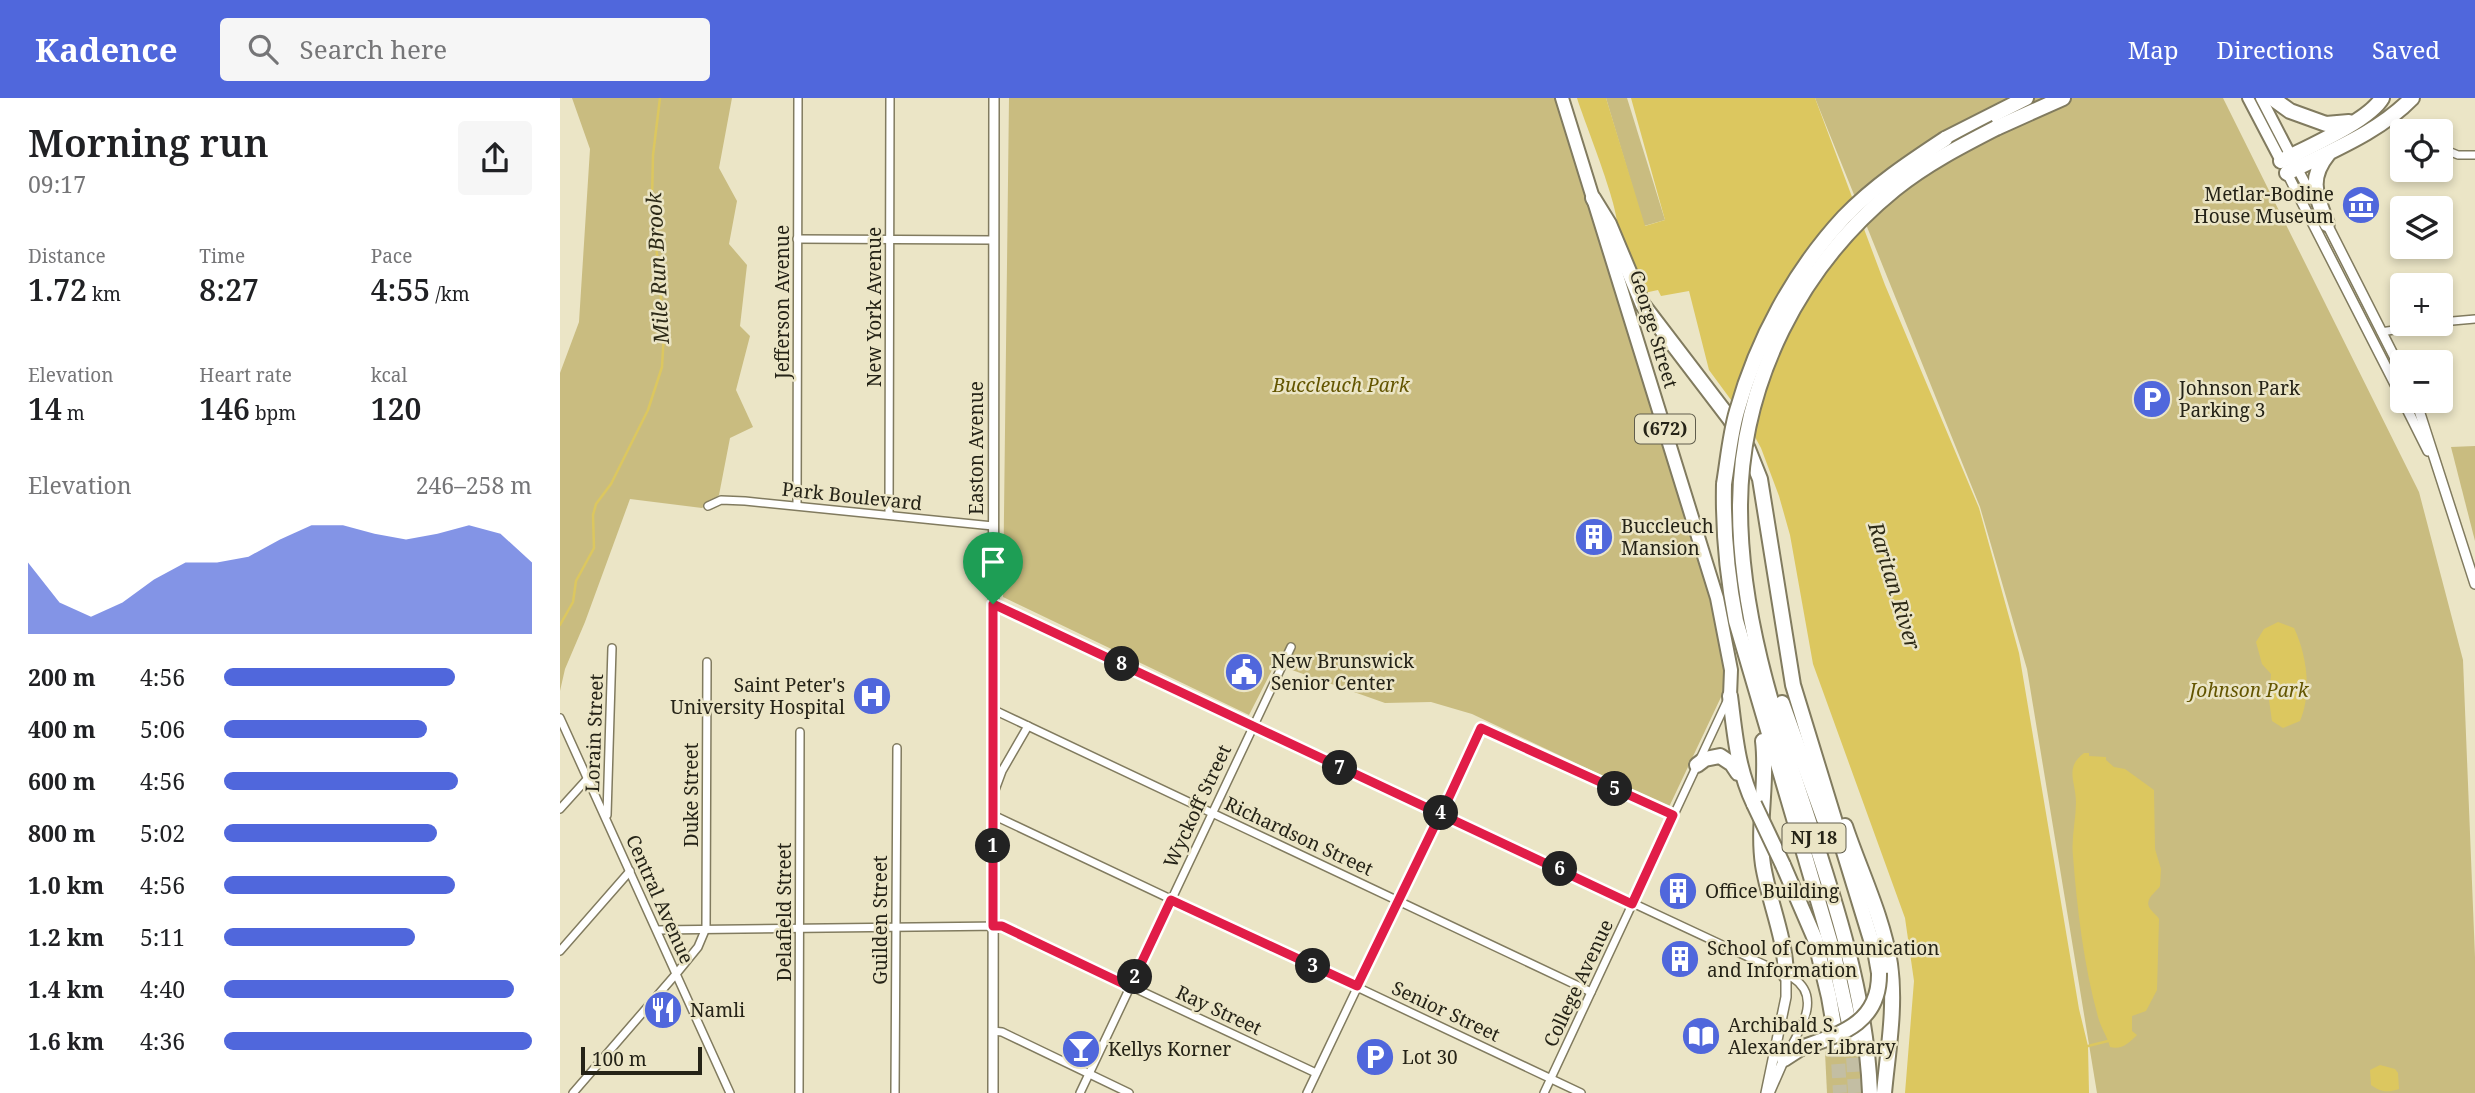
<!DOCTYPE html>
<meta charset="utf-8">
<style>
:root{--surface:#fff;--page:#f6f6f6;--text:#202124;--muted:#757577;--accent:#5067dc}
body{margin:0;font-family:"Noto Serif",serif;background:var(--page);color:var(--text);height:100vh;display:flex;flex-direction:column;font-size:26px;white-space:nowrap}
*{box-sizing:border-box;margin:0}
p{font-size:23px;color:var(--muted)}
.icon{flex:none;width:38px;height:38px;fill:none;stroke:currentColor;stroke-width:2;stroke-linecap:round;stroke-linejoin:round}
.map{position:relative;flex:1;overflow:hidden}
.details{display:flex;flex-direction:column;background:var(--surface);width:560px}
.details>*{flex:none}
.fabs{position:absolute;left:1830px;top:21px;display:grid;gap:14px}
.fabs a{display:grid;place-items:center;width:63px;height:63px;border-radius:7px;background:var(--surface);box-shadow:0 4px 10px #0003;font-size:35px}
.scale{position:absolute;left:21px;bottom:18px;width:121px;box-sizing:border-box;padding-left:7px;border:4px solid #252317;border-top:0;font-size:19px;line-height:24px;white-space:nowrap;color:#252317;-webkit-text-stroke:5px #ebe5c6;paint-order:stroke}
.pin{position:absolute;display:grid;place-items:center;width:60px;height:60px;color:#fff;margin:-72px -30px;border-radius:50% 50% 50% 0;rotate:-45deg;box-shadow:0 0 7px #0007}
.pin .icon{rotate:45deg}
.km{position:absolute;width:35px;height:35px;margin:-18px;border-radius:50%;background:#222;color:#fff;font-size:19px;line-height:35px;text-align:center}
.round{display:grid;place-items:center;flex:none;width:74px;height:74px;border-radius:7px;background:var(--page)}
.headline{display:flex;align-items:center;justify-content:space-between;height:119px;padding:0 28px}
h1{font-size:38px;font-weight:600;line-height:52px}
.figures{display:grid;grid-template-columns:repeat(3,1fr);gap:10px;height:119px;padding:7px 28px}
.figures div{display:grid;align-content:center}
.figures b{font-size:30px;font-weight:600}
.figures small{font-size:19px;font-weight:400}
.figures p{font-size:19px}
.chart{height:196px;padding:14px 28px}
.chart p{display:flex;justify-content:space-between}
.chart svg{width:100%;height:126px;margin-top:7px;fill:var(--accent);opacity:.7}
ul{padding:0 28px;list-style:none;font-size:23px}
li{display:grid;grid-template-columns:112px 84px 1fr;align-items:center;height:52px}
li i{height:18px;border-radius:9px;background:var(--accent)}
header{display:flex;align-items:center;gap:42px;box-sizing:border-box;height:98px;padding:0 35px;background:var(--accent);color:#fff}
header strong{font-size:33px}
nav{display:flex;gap:38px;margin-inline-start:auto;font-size:24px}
.search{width:490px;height:63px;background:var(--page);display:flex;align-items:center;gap:18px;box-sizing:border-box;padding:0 24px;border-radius:7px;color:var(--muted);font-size:26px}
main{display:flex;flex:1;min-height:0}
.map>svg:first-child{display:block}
.green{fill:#c9bc80}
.water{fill:#dcc75f}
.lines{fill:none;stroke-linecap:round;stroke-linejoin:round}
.stream{stroke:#dcc75f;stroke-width:2.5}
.motorway-tunnel{stroke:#c3bea3;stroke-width:14;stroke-dasharray:14 7;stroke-linecap:butt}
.minor-casing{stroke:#817b5f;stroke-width:10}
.tertiary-casing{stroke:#817b5f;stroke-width:12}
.secondary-casing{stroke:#817b5f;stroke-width:14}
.primary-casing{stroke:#817b5f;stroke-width:16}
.motorway-casing{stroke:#817b5f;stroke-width:18}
.minor{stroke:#fff;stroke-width:7}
.tertiary{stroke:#fff;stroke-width:9}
.secondary{stroke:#fff;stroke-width:10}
.primary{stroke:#fff;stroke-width:12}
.motorway{stroke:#fff;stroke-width:14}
.motorway-bridge-casing{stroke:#817b5f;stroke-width:18;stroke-linecap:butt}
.motorway-bridge{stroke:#fff;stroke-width:14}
.route-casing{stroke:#fff;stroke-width:14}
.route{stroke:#e11d48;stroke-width:9}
.labels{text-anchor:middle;stroke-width:5;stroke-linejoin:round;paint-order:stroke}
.shield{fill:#ebe5c6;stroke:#605d4c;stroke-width:2}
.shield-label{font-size:18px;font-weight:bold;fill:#252317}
.poi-label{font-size:19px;fill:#252317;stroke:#ebe5c6;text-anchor:start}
.street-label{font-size:19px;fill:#252317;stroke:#ebe5c6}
.park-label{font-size:19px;font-style:italic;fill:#635500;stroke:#ebe5c6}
.water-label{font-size:21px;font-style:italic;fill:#2d2a17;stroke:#ebe5c6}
</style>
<header>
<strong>Kadence</strong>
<div class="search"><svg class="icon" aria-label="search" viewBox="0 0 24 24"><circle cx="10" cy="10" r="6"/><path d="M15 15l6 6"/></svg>Search here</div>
<nav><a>Map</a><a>Directions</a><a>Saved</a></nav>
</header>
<main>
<section class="details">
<div class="headline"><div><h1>Morning run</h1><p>09:17</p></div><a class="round"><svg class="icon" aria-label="share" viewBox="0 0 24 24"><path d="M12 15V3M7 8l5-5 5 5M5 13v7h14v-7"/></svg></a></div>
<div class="figures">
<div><p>Distance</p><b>1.72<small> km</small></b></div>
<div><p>Time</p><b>8:27</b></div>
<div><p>Pace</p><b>4:55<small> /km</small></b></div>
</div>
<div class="figures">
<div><p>Elevation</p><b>14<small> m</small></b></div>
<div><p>Heart rate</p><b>146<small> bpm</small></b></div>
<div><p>kcal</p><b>120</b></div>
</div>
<div class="chart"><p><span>Elevation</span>246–258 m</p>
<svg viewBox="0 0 160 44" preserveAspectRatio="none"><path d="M0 44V19L10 33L20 38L30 33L40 25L50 19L60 19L70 17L80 11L90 6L100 6L110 9L120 11L130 9L140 6L150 9L160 19V44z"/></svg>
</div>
<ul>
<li><b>200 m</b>4:56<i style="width:75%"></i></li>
<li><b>400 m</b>5:06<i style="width:66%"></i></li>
<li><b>600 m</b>4:56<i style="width:76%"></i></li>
<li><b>800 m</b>5:02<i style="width:69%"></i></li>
<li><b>1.0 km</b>4:56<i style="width:75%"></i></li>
<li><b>1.2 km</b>5:11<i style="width:62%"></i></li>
<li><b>1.4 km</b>4:40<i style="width:94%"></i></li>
<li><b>1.6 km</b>4:36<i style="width:100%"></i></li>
</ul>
</section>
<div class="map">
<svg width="1915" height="995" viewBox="0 0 1915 995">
<rect width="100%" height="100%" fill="#ebe5c6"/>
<g class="green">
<polygon points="12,0 172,0 159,70 177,103 169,146 187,167 180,228 190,238 176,292 193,329 170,340 159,397 142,410 70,401 25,524 5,571 0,593 0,275 19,224 30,51"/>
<path d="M449 0H997L1153 505C1160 536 1167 565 1162 597L1109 709 912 616 871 604 825 605 715 566 689 617 443 499Z"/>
<polygon points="1046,0 1067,0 1105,122 1084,128"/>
<polygon points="1255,0 1663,0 1859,394 1903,562 1915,859 1915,995 1537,995 1467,571 1420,409"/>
<polygon points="1915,348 1915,443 1891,349"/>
<polygon points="1300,941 1301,995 1267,995 1265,954"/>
</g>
<g class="water">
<path d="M1017 0H1046L1085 128 1105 122 1071 0H1255L1325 187 1419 410 1459 555 1519 911 1528 948 1529 995H1345L1354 883 1345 820 1253 566 1230 437 1219 398 1201 350 1185 321 1149 272 1129 193 1101 198 1098 192 1084 195 1057 132C1062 115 1024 23 1017 0Z"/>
<path d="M1718 524 1734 530C1747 557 1752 595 1740 623L1723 630 1712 623 1709 602 1711 576 1702 566 1696 544 1704 531Z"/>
<path d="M1524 655H1529V658L1546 659V662L1554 669 1565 671 1594 692 1595 751 1601 771 1600 788C1597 794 1581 802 1592 813 1594 816 1598 818 1599 821L1597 892 1586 913 1572 918V933L1577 937C1569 945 1562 952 1550 949 1547 938 1541 930 1538 919 1524 868 1517 811 1513 758 1511 740 1516 722 1516 704 1516 684 1504 670 1524 655Z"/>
<path d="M1820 967 1835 971 1838 975 1839 991C1827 995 1821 994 1811 987L1810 972Z"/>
</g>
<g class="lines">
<g class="stream">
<polyline points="0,527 13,504 16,483 34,450 33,417 36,406 51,386 88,312 102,269 104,234 92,102 93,57 100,0"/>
<polyline points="1528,948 1548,943"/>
</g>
<g class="motorway-tunnel">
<polyline points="1292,939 1295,995"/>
<polyline points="1277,945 1280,995"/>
</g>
<g class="minor-casing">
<g id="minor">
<polyline points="1881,50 1898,57 1915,57"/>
<polyline points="237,141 434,142"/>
<polyline points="1881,224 1915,221"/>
<polyline points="1821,234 1872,226"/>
<polyline points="237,407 238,0"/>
<polyline points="148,408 161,402 185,403 433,428"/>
<polyline points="329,417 330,0"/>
<path d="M433 506 1233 880C1263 899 1239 933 1227 956"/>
<polyline points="434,612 1031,894"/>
<polyline points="0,620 170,995"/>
<polyline points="435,692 442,673 468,628"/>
<polyline points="0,711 28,680"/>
<polyline points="47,717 52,550"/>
<polyline points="433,717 1021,995"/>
<polyline points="97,832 442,828 756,975"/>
<polyline points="0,853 70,773"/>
<polyline points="433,933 442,934 569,995"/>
<polyline points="13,995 116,876 138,849 146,830 147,564"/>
<polyline points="239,995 240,634"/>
<polyline points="335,995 337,650"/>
<polyline points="520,995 731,549"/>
<polyline points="747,995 921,630 1113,717"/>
<polyline points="984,995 1168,601"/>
</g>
</g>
<g class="tertiary-casing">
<g id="tertiary">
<polyline points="1735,66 1753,100"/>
<polyline points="1726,73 1843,302"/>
<polyline points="1765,122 1843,276"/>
<polyline points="1843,303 1868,353"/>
<polyline points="1856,303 1915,486"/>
<polyline points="1210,993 1224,961"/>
<polyline points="433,995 434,0"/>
<polyline points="1206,995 1226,899 1226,877"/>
</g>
</g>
<g class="secondary-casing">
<g id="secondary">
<polyline points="1688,0 1721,63"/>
<polyline points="1701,0 1731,58"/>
</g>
</g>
<g class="primary-casing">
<polyline id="primary" points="1002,0 1157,500 1171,572 1170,598"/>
</g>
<g class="motorway-casing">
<g id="motorway">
<polyline points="1712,0 1730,13 1766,26 1789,24"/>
<polyline points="1436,30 1503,0"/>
<polyline points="1385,41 1466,0"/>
<path d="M1721 63C1746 50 1809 23 1822 0"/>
<path d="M1727 75C1770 53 1818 35 1852 0"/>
<polyline points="1033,100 1049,126 1083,207 1170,321 1188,351 1200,381 1233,587 1316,858 1319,875"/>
<path d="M1767 126C1757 98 1747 82 1768 56"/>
<path d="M1164 386C1163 433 1167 477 1176 523L1274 857 1292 939"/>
<path d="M1180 407C1179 611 1302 792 1310 995"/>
<path d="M1170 598C1175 636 1177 670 1194 706"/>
<polyline points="1222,605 1264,721"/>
<path d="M1203 643C1208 684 1197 726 1203 767 1209 804 1225 838 1226 877"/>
<polyline points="1137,667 1145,661 1160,658 1172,666 1178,675"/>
<path d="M1285 728C1300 773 1323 819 1330 866 1336 909 1328 952 1324 995"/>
<polyline points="1223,767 1255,841 1269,899 1277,945"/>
<polyline points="1224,961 1241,950"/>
</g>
</g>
<use href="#minor" class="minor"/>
<use href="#tertiary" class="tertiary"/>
<use href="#secondary" class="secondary"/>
<use href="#primary" class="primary"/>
<use href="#motorway" class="motorway"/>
<g class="motorway-bridge-casing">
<g id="motorway-bridge">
<path d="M1164 386C1168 362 1170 337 1177 313 1197 242 1234 173 1284 119 1314 88 1350 64 1385 41"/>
<path d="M1180 407C1181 284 1240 168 1335 91 1366 66 1401 48 1436 30"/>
<polyline points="1194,706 1223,767"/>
<path d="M1241 950C1281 936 1320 925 1319 875"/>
</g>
</g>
<use href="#motorway-bridge" class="motorway-bridge"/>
</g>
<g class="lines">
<g class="route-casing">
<polyline id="route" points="433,506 433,828 442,828 570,889 611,802 797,888 877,723 885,708 921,630 1113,717 1072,806 433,506"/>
</g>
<use href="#route" class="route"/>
</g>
<defs>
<g id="museum-disc" transform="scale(2.0125)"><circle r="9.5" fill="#5067dc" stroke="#ebe5c6"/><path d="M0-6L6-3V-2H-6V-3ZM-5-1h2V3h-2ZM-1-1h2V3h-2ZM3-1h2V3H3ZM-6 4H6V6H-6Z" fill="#fff"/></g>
<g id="parking-disc" transform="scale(2.0125)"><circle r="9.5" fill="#5067dc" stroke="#ebe5c6"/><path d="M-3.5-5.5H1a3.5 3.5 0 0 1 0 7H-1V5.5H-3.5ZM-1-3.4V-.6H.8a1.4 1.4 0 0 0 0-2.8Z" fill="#fff"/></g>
<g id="building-disc" transform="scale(2.0125)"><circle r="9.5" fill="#5067dc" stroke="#ebe5c6"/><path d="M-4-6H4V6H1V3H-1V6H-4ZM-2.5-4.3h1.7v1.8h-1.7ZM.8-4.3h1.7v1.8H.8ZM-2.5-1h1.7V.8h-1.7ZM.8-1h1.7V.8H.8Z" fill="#fff"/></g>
<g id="civic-disc" transform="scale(2.0125)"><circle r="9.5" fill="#5067dc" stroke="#ebe5c6"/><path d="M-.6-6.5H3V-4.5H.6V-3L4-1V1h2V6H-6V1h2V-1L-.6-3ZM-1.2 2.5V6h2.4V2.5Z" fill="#fff"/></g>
<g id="hospital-disc" transform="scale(2.0125)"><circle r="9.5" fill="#5067dc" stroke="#ebe5c6"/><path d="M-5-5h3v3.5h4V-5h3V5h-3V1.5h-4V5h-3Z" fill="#fff"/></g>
<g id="restaurant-disc" transform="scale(2.0125)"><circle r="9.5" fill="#5067dc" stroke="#ebe5c6"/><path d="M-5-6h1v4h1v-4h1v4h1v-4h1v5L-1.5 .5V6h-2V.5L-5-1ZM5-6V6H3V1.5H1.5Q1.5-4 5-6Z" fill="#fff"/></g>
<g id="library-disc" transform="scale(2.0125)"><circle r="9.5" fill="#5067dc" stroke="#ebe5c6"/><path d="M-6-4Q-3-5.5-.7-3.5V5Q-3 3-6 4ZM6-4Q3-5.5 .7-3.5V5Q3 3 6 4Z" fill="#fff"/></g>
<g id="bar-disc" transform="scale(2.0125)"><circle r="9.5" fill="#5067dc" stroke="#ebe5c6"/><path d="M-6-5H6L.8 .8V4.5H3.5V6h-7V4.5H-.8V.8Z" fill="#fff"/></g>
</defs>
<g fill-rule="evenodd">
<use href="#museum-disc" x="1801" y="107"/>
<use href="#parking-disc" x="1592" y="301"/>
<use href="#building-disc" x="1034" y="439"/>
<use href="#civic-disc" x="684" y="574"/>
<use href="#hospital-disc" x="312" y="598"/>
<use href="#building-disc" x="1118" y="793"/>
<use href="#building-disc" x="1120" y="861"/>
<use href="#restaurant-disc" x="103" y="912"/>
<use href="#library-disc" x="1141" y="938"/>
<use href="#bar-disc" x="521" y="951"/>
<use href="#parking-disc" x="815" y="959"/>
</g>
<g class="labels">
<g class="shield">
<rect x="1075" y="316.5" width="60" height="29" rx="5"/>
<rect x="1222.5" y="725.5" width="63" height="29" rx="5"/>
</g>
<g class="shield-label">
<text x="1105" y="337">(672)</text>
<text x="1254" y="746">NJ 18</text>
</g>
<g class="poi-label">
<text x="1774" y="103" text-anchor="end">Metlar-Bodine<tspan x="1774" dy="22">House Museum</tspan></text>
<text x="1619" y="297">Johnson Park<tspan x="1619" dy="22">Parking 3</tspan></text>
<text x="1061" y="435">Buccleuch<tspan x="1061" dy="22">Mansion</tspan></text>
<text x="711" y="570">New Brunswick<tspan x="711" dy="22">Senior Center</tspan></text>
<text x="285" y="594" text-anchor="end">Saint Peter's<tspan x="285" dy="22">University Hospital</tspan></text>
<text x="1145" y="800">Office Building</text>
<text x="1147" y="857">School of Communication<tspan x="1147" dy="22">and Information</tspan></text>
<text x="130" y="919">Namli</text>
<text x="1168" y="934">Archibald S.<tspan x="1168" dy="22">Alexander Library</tspan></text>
<text x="548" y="958">Kellys Korner</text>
<text x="842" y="966">Lot 30</text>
</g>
<g class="street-label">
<text transform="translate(222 204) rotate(-90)" y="7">Jefferson Avenue</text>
<text transform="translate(314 209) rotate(-90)" y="7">New York Avenue</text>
<text transform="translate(1094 231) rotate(73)" y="7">George Street</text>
<text transform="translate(416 350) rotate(-90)" y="7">Easton Avenue</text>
<text transform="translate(292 398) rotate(6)" y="7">Park Boulevard</text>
<text transform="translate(34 635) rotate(-88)" y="7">Lorain Street</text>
<text transform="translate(131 697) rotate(-90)" y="7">Duke Street</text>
<text transform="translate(637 708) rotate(-65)" y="7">Wyckoff Street</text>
<text transform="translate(739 738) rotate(25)" y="7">Richardson Street</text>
<text transform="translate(100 801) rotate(66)" y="7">Central Avenue</text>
<text transform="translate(224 814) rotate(-90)" y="7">Delafield Street</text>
<text transform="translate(320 822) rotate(-90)" y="7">Guilden Street</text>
<text transform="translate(1018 885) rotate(-65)" y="7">College Avenue</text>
<text transform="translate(659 912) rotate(25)" y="7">Ray Street</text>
<text transform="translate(886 913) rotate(25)" y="7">Senior Street</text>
</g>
<g class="park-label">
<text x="781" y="294">Buccleuch Park</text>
<text x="1689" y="599">Johnson Park</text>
</g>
<g class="water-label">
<text transform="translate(98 170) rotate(-93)" y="7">Mile Run Brook</text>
<text transform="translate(1334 488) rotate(73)" y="7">Raritan River</text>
</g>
</g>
</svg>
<div class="fabs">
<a><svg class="icon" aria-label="locate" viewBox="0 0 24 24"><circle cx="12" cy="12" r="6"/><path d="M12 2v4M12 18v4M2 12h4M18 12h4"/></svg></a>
<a><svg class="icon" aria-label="layers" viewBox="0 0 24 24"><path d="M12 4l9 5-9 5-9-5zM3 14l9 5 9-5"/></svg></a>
<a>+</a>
<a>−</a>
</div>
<div class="scale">100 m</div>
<div class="pin" style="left:433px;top:506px;background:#1e9e55"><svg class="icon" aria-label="arrive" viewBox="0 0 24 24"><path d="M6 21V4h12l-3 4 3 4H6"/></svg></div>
<b class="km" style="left:433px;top:748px">1</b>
<b class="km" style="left:575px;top:879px">2</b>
<b class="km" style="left:753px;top:868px">3</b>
<b class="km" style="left:881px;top:715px">4</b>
<b class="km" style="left:1055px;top:691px">5</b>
<b class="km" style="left:1000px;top:771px">6</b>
<b class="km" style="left:780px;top:670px">7</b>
<b class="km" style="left:562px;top:566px">8</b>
</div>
</main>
